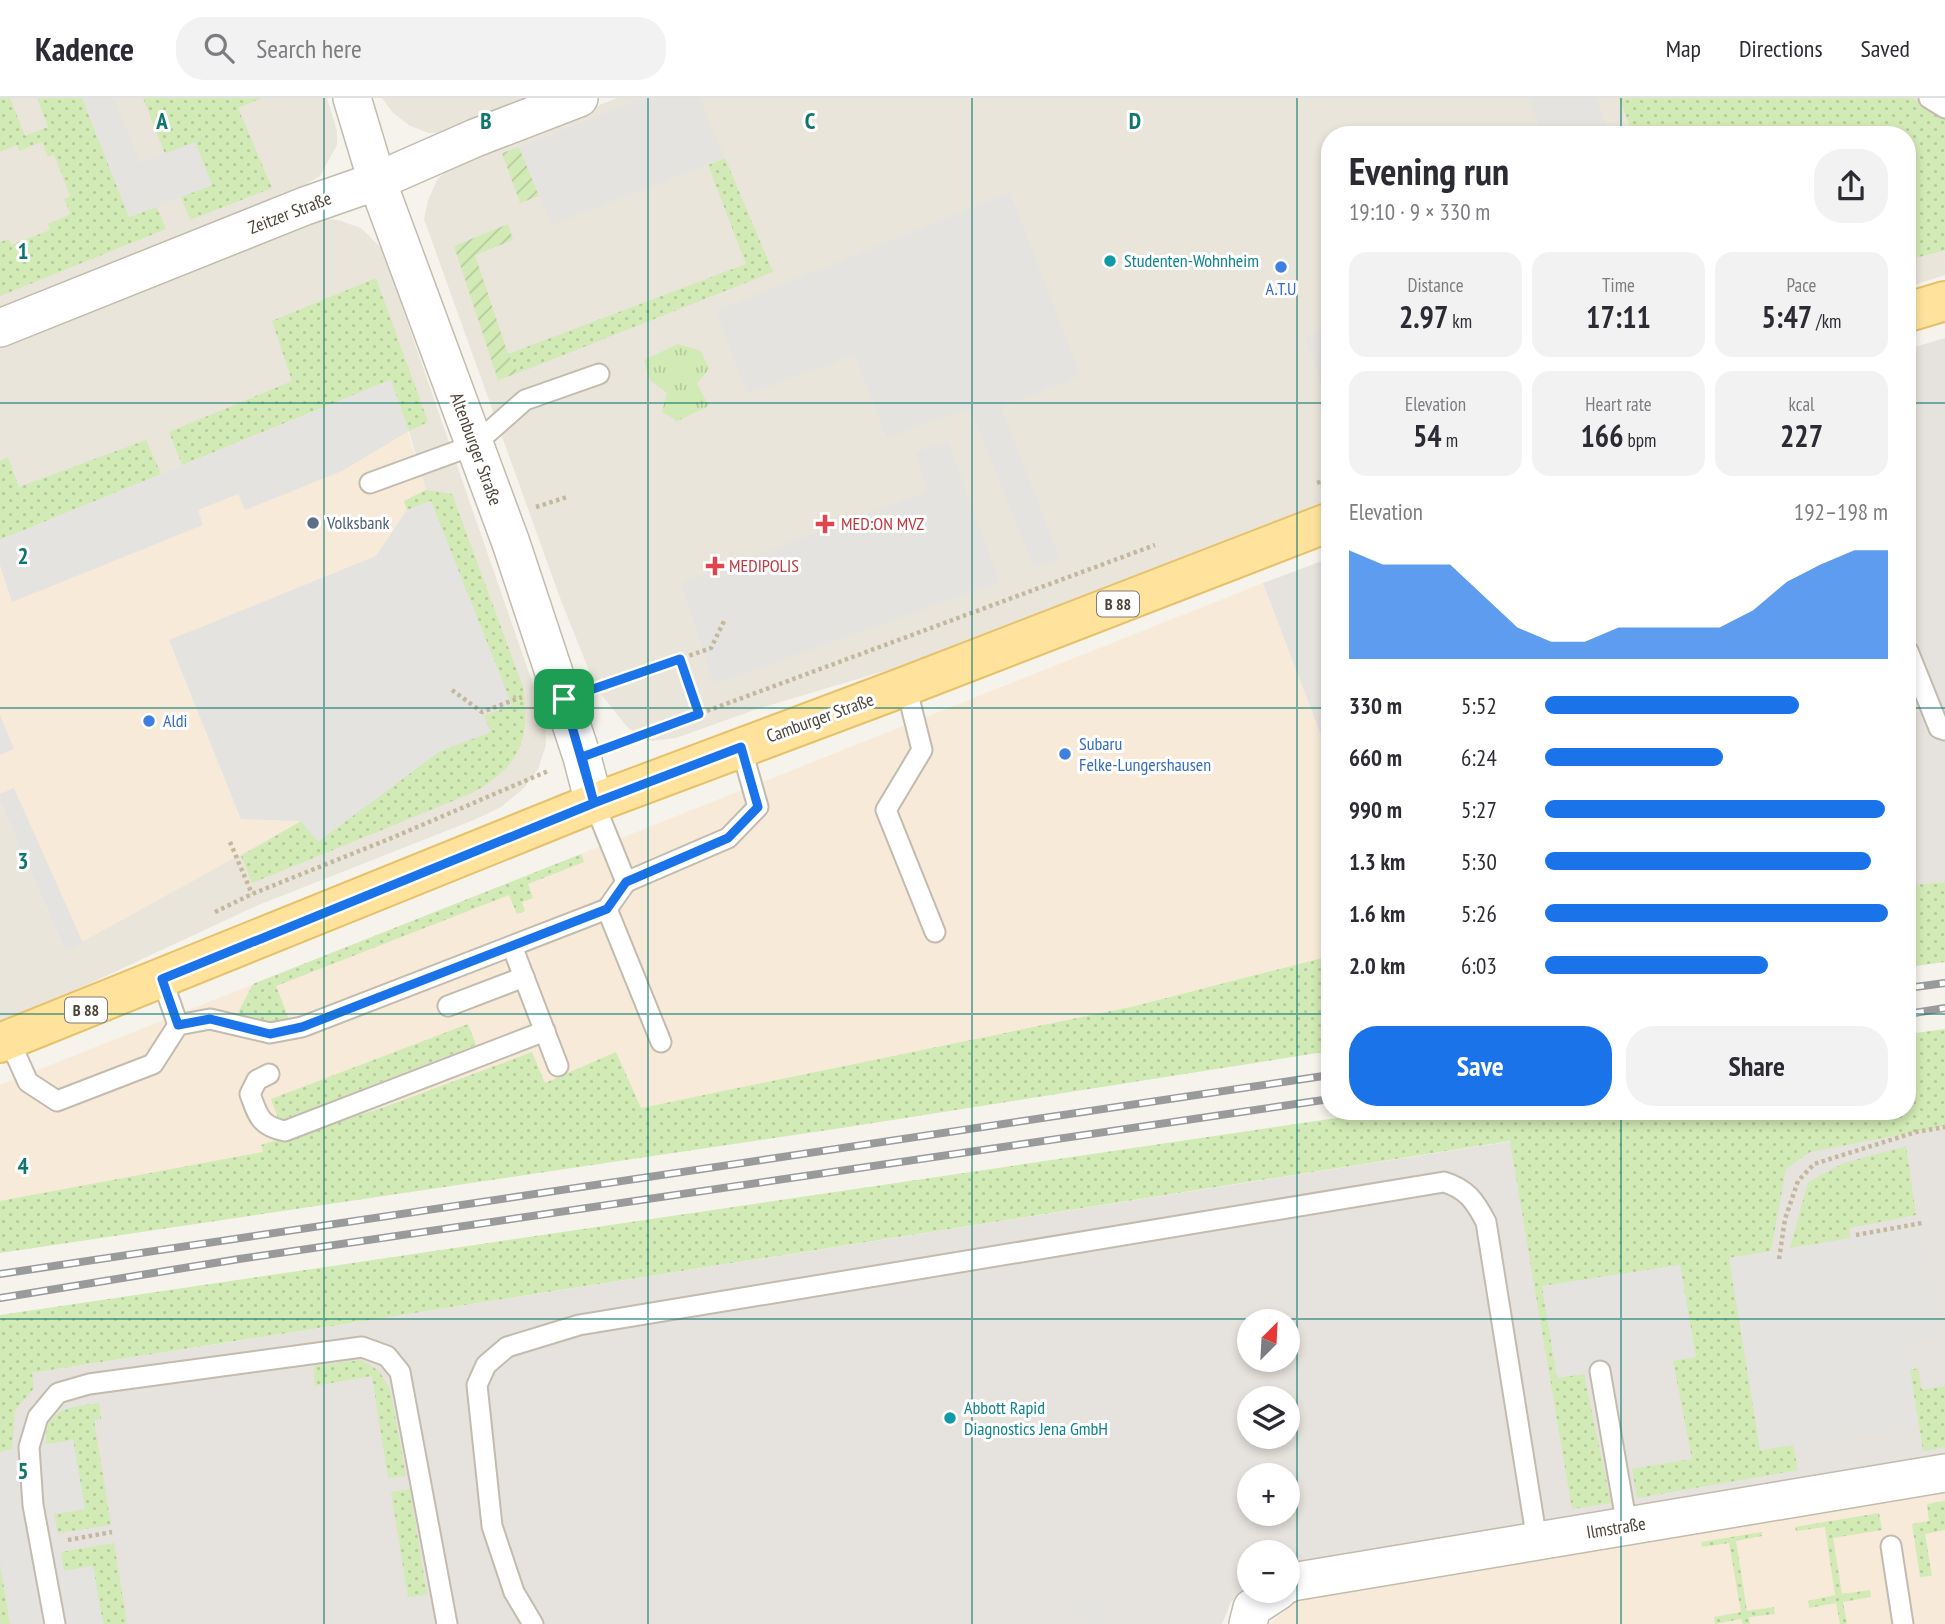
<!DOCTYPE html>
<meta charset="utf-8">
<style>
:root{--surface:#fff;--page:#f2f2f3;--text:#2b2b33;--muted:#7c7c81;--line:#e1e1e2;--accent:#1a73e8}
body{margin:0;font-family:"PT Sans Narrow",sans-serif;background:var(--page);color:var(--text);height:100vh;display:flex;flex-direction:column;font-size:26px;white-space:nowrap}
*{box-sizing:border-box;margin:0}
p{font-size:23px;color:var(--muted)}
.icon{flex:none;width:38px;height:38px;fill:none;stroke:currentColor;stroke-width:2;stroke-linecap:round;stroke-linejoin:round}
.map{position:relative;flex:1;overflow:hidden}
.side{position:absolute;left:1321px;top:28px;width:595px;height:994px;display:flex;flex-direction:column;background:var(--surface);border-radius:28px;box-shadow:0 4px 10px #0003}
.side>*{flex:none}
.needle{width:46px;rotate:24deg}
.controls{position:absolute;left:1237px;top:1211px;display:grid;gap:14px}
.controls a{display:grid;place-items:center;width:63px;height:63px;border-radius:50%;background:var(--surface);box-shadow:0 4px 10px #0003;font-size:35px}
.pin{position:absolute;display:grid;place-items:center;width:60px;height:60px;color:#fff;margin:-30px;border-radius:14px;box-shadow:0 4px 10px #0006}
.round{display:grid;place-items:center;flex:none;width:74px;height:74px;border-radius:28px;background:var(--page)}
.headline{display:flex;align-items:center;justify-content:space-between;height:119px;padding:0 28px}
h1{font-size:38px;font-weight:700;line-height:52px}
.metrics{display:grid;grid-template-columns:repeat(3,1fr);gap:10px;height:119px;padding:7px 28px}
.metrics div{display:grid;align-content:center;border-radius:18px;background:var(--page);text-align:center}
.metrics b{font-size:30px;font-weight:700}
.metrics small{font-size:19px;font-weight:400}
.metrics p{font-size:19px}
.chart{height:196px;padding:14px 28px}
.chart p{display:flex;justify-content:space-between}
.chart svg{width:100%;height:126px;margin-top:7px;fill:var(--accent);opacity:.7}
.button{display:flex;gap:14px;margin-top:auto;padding:14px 28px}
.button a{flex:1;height:80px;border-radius:28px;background:var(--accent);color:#fff;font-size:28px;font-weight:700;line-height:80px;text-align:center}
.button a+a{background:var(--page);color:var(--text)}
ul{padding:0 28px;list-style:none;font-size:23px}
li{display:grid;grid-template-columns:112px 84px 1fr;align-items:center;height:52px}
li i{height:18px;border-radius:9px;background:var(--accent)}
header{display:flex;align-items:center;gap:42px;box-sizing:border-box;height:98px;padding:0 35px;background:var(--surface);border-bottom:2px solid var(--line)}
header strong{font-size:33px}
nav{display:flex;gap:38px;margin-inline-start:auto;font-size:24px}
.search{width:490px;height:63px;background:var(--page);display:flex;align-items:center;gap:18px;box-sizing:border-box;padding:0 24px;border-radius:28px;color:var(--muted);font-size:26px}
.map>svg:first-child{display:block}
.residential{fill:#eae5da}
.commercial{fill:#f7ead8}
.industrial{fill:#e6e2dd;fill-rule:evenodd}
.grass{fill:url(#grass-dots)}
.park{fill:url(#park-tufts)}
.garden{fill:url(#garden-furrows)}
.parking{fill:#e5e3e0}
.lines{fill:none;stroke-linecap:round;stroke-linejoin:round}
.lane-casing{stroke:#c2bbae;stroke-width:23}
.street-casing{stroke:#c2bbae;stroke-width:40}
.primary-casing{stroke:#e6c16a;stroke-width:42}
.path{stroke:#c4b79f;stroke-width:4.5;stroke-dasharray:3.5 3.5;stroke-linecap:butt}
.lane{stroke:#fff;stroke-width:19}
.street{stroke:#fff;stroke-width:37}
.primary{stroke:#ffe39c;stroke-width:38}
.rail-casing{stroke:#9a9a9a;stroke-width:8}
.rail{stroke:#fff;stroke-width:5;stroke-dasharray:16;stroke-linecap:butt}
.route-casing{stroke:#fff;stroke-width:14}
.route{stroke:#1a73e8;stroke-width:9}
.grid{fill:none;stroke:#0f766e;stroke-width:2;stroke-opacity:0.55}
.culture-dot{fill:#0f9aa8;stroke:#fff;stroke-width:2.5}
.shop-dot{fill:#3f7fe0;stroke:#fff;stroke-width:2.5}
.service-dot{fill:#5c6f8a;stroke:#fff;stroke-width:2.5}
.health-dot{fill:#e0444e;stroke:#fff;stroke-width:2.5}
.labels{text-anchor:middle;stroke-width:6;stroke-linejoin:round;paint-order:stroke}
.shield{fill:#fff;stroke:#817c74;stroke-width:2}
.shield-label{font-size:16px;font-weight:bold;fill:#4b4439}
.street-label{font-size:18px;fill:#4b4439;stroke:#fff}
.culture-label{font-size:18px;fill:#0d838f;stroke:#fff;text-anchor:start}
.shop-label{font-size:18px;fill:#366cbe;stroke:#fff;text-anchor:start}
.service-label{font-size:18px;fill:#4e5e75;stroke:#fff;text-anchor:start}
.health-label{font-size:18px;fill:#be3a42;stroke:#fff;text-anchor:start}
.grid-label{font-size:23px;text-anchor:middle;font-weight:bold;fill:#0f766e;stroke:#fff;stroke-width:6;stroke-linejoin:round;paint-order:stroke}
</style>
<header>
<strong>Kadence</strong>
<div class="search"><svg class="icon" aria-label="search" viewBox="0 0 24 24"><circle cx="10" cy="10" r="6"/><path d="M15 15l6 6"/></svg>Search here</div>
<nav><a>Map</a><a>Directions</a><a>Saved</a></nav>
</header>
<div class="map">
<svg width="1945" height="1526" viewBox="0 0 1945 1526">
<defs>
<pattern id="grass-dots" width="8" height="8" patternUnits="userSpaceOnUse" patternTransform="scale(1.75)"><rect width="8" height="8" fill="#d2eab5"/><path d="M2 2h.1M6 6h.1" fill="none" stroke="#b6ca9c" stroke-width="1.8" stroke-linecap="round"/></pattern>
<pattern id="park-tufts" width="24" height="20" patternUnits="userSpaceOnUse" patternTransform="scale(1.75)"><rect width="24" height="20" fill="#d2eab5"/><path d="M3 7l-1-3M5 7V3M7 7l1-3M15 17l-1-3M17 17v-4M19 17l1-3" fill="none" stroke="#b6ca9c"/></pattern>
<pattern id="garden-furrows" width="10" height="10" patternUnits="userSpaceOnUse" patternTransform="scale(1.75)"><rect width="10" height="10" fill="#d2eab5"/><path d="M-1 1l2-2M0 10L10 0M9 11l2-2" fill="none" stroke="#b6ca9c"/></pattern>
</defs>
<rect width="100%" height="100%" fill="#f6f3ec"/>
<g class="residential">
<polygon points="0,0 327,0 337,33 337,47 320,78 281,100 0,213"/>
<polygon points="382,0 535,0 449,34 429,35 410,28 393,15"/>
<polygon points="617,0 1945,0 1945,177 1908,189 1908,37 1330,37 1330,404 925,561 757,611 676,640 650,643 628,630 596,590 560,500 424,121 428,102 437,82 450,69 470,58"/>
<polygon points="327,121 338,122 361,130 382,151 545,621 546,647 538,671 524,690 501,709 474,722 256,808 33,912 0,925 0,704 65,853 301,723 426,392 409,333 0,442 0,249 311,124"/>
</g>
<g class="commercial">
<polygon points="391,282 426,392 512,607 65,853 0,704 0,442"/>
<polygon points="1263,485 1330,661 1330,858 1135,908 641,1010 0,1103 0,987"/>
<polygon points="1945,1393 1945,1526 1269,1526 1295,1505 1314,1499"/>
</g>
<g class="industrial">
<polygon points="1945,240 1945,784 1908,787 1908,251"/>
<polygon points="1330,460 1330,661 1263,485"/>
<path d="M1945 973V1357L1288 1468V1454H1250L1249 1485 1231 1504 1222 1526H0V1280L1564 1035 1908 1013ZM1250 1223H1288V1262H1250ZM1250 1300H1288V1339H1250ZM1250 1377H1288V1416H1250Z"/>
</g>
<g class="grass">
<polygon points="0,0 10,0 25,38 48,29 37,0 82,0 129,119 157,109 166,131 0,198 0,144 9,141 11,147 50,132 48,126 71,116 64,101 70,98 54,56 48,59 42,44 19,53 17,47 0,54"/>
<polygon points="143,0 262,0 238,10 272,90 190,122 181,99 212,87 195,45 165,56"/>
<polygon points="1619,0 1912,0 1945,19 1945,152 1908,162 1908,37 1633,37"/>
<polygon points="725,60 773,174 518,275 508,256 746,166 708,67"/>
<polygon points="376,180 428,324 409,333 390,282 182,367 169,334 292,283 272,223"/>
<polygon points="146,342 161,376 0,442 0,363 8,359 19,389"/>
<path d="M426 392 452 396 523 589C531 641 520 669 472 695L252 785 241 758 301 723 318 743 440 653 490 634 484 618 431 403 407 412 404 403Z"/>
<polygon points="581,756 584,764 528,786 533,800 522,804 525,813 517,816 509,797 276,888 290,924 274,927 241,920 239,913 253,886"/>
<polygon points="1945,784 1945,864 1908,869 1908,787"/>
<polygon points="1330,858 1330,953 835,1031 0,1155 0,1103 263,1054 261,1047 382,1010 532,954 545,985 616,954 641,1010 1135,908"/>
<polygon points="468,926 476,947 279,1023 271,1001"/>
<polygon points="1945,931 1945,1028 1810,1054 1786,1071 1771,1153 1729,1160 1761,1352 1793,1347 1798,1372 1637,1400 1632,1371 1692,1361 1673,1263 1695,1259 1680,1167 1542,1188 1557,1279 1584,1276 1611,1405 1572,1411 1510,1043 32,1275 34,1290 15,1313 12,1351 0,1354 0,1217 1384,1013 1908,1013 1908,936"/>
<polygon points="1906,1048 1916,1117 1849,1130 1850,1140 1790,1150 1808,1084 1844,1065"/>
<polygon points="361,1262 379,1273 390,1291 406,1378 388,1380 372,1278 314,1288 314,1268"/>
<polygon points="1918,1270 1922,1292 1945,1288 1945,1349 1923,1353 1910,1271"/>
<path d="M99 1305 101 1321 94 1322 111 1427 58 1435 54 1416 85 1411 73 1342 46 1346C43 1310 72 1309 99 1305Z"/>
<polygon points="410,1391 427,1497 408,1499 391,1394"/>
<polygon points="1945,1403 1945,1432 1925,1436 1932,1478 1920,1479 1912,1426 1929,1423 1927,1406"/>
<polygon points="1879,1415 1882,1432 1833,1440 1842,1496 1870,1492 1871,1499 1843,1504 1847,1526 1840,1526 1836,1505 1809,1510 1808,1503 1835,1497 1825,1429 1796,1433 1795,1429"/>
<polygon points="1762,1434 1762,1438 1736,1443 1747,1513 1774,1509 1775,1516 1749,1519 1750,1526 1743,1526 1741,1521 1715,1526 1714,1519 1741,1514 1729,1445 1702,1449 1701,1444"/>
<polygon points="114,1445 127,1526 103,1526 93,1468 64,1473 61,1454"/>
<polygon points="0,1464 10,1526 1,1526 0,1522"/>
</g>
<polygon class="park" points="678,246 701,253 709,271 697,286 709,308 677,323 662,314 667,295 650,282 644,262"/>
<g class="garden">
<polygon points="519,49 539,98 520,105 502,55"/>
<polygon points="508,126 513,142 475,157 508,256 518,275 498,282 454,148"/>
</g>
<g class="parking">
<polygon points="82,0 114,0 140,65 195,44 212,87 129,119"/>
<polygon points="642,0 699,0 725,60 552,127 519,49"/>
<polygon points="1528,0 1596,0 1610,37 1543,37"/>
<polygon points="1010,94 1081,278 1001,309 1060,461 1034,470 970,310 887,340 854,257 747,296 716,213"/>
<polygon points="1330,230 1330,304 1305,240"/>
<polygon points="391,282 409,333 342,373 245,412 238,396 198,412 203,427 12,504 0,467 0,442"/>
<polygon points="948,344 1000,484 714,586 681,485 928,393 915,354"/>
<polygon points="431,403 512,607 484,618 491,634 440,653 318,744 301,723 241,721 169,542 376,458 407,412"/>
<polygon points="0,617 14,651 0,657"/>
<polygon points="14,690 83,845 65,853 0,704 0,696"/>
<polygon points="1923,1129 1940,1235 1913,1239 1918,1270 1910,1272 1918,1327 1760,1352 1729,1160"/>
<polygon points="1680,1167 1696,1259 1557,1280 1542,1188"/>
<polygon points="73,1342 85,1411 54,1416 64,1473 93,1468 103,1526 10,1526 0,1464 0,1354"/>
<polygon points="1106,1500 1110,1526 1078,1526 1075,1504"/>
</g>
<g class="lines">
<g class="lane-casing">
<g id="lane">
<polyline points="1929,0 1945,10"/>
<polyline points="370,385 474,347 525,302 599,276"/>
<polyline points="1908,553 1939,630 1945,632"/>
<polyline points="906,588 922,652 886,712 935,834"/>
<polyline points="594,705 626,784"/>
<polyline points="607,811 661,944"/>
<polyline points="512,848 558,968"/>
<polyline points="162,881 178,927"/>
<polyline points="448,908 524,879"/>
<polyline points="9,942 28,984 57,1003 153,966 178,927 210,921 270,935 302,929 607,811 626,784 728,740 758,709 741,649"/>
<path d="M269 976 257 982 250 996C258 1018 260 1028 285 1033L545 933"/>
<polyline points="1600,1273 1627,1428"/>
<polyline points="1891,1448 1903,1526"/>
<polyline points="55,1526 33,1407 29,1349 38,1319 58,1295 89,1286 362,1249 387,1258 400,1274 447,1526"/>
<path d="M533 1526 514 1494 492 1428 477 1287 486 1267 507 1249 579 1227 1444 1084C1467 1091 1475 1103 1486 1124L1537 1443"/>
</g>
</g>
<g class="street-casing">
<g id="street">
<polyline points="352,0 377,83 511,445 582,659 594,705"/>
<polyline points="0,230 305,108 377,83 475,40 579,0"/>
<polyline points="1288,1486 1292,1484 1945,1375"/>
<polyline points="1248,1526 1252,1510 1278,1493"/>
</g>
</g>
<g class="primary-casing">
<g id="primary">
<polyline points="1908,214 1945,203"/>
<polyline points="0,945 594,705 906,588 1330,424"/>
</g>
</g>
<g class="path">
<polyline points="1317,385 1330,380"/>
<polyline points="536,409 567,399"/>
<polyline points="680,561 699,616"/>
<polyline points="597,590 711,550 725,521"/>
<polyline points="452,592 482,614 522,599"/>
<polyline points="615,647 1155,447"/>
<polyline points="230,744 252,796"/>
<polyline points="215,814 252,796 394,739 548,673"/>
<polyline points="1856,1137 1922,1125"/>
<polyline points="1779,1161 1785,1121 1798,1083 1814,1066 1916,1034 1945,1029"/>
<polyline points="68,1442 112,1434"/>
</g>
<use href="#lane" class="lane"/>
<use href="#street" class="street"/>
<use href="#primary" class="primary"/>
<g class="rail-casing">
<g id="rail">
<polyline points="1908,890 1945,885"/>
<polyline points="1908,916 1945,910"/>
<polyline points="0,1176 1330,977"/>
<polyline points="0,1200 239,1161 1330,1001"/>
</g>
</g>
<use href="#rail" class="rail"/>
</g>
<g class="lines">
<g class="route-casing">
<polyline id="route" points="564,601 594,705 162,881 178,927 210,921 270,936 302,929 607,811 626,784 728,740 758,709 741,649 594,705 582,659 699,616 680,561 564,601"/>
</g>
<use href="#route" class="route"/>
</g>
<path class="grid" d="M324 0V1526M648 0V1526M972 0V1526M1297 0V1526M1621 0V37M0 305H1330M1908 305H1945M0 610H1330M1908 610H1945M0 916H1330M1908 916H1945M1621 1013V1526M0 1221H1945"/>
<g class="culture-dot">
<circle cx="1110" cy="163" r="7"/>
<circle cx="950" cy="1320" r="7"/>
</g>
<g class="shop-dot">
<circle cx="1281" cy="169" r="7"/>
<circle cx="149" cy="623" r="7"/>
<circle cx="1065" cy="656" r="7"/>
</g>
<circle class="service-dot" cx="313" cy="425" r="7"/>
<g class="health-dot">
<path d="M821.5 415.5h7v7h7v7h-7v7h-7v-7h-7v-7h7z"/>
<path d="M711.5 457.5h7v7h7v7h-7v7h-7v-7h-7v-7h7z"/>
</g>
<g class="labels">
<g class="shield">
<rect x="1097" y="493.5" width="42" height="25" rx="5"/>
<rect x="65" y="899.5" width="42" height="25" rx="5"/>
</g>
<g class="shield-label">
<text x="1118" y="512">B 88</text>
<text x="86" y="918">B 88</text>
</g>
<g class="street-label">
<text transform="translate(290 115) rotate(-21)" y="6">Zeitzer Straße</text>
<text transform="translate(476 351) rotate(70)" y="6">Altenburger Straße</text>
<text transform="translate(820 620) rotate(-20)" y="6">Camburger Straße</text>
<text transform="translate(1616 1430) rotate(-9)" y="6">Ilmstraße</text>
</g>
<g class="culture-label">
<text x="1124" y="169">Studenten-Wohnheim</text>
<text x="964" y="1316">Abbott Rapid<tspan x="964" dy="21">Diagnostics Jena GmbH</tspan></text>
</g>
<g class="shop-label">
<text x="1281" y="197" text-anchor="middle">A.T.U</text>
<text x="163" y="629">Aldi</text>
<text x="1079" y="652">Subaru<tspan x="1079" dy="21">Felke-Lungershausen</tspan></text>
</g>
<g class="service-label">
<text x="327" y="431">Volksbank</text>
</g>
<g class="health-label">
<text x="841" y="432">MED:ON MVZ</text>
<text x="729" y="474">MEDIPOLIS</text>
</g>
</g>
<g class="grid-label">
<text x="162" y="31">A</text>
<text x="486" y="31">B</text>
<text x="810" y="31">C</text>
<text x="1135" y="31">D</text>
<text x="23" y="161">1</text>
<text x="23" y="466">2</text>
<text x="23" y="771">3</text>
<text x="23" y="1076">4</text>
<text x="23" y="1381">5</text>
</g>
</svg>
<div class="controls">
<a><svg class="needle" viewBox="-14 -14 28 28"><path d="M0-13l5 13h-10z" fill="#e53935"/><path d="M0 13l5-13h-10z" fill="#7c7c81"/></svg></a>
<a><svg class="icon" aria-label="layers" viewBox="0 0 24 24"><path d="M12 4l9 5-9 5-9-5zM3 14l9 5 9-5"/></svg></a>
<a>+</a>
<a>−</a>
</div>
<div class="pin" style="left:564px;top:601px;background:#1e9e55"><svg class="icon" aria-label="arrive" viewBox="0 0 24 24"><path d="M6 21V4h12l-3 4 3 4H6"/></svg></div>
<section class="side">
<div class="headline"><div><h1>Evening run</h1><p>19:10 · 9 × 330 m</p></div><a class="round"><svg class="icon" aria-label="share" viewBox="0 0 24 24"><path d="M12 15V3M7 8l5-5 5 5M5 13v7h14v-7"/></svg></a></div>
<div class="metrics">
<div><p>Distance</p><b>2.97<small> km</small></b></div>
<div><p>Time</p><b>17:11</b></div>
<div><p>Pace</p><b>5:47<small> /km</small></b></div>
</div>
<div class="metrics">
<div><p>Elevation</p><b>54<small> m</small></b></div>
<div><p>Heart rate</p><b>166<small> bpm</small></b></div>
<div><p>kcal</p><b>227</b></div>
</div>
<div class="chart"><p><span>Elevation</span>192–198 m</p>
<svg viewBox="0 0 160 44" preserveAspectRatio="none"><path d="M0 44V6L10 11L20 11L30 11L40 22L50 33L60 38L70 38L80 33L90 33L100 33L110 33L120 27L130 17L140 11L150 6L160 6V44z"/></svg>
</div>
<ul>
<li><b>330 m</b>5:52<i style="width:74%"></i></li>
<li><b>660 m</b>6:24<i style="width:52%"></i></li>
<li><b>990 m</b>5:27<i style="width:99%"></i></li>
<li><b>1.3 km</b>5:30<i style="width:95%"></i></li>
<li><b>1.6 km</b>5:26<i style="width:100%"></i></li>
<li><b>2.0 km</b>6:03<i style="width:65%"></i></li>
</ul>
<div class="button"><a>Save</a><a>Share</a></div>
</section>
</div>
